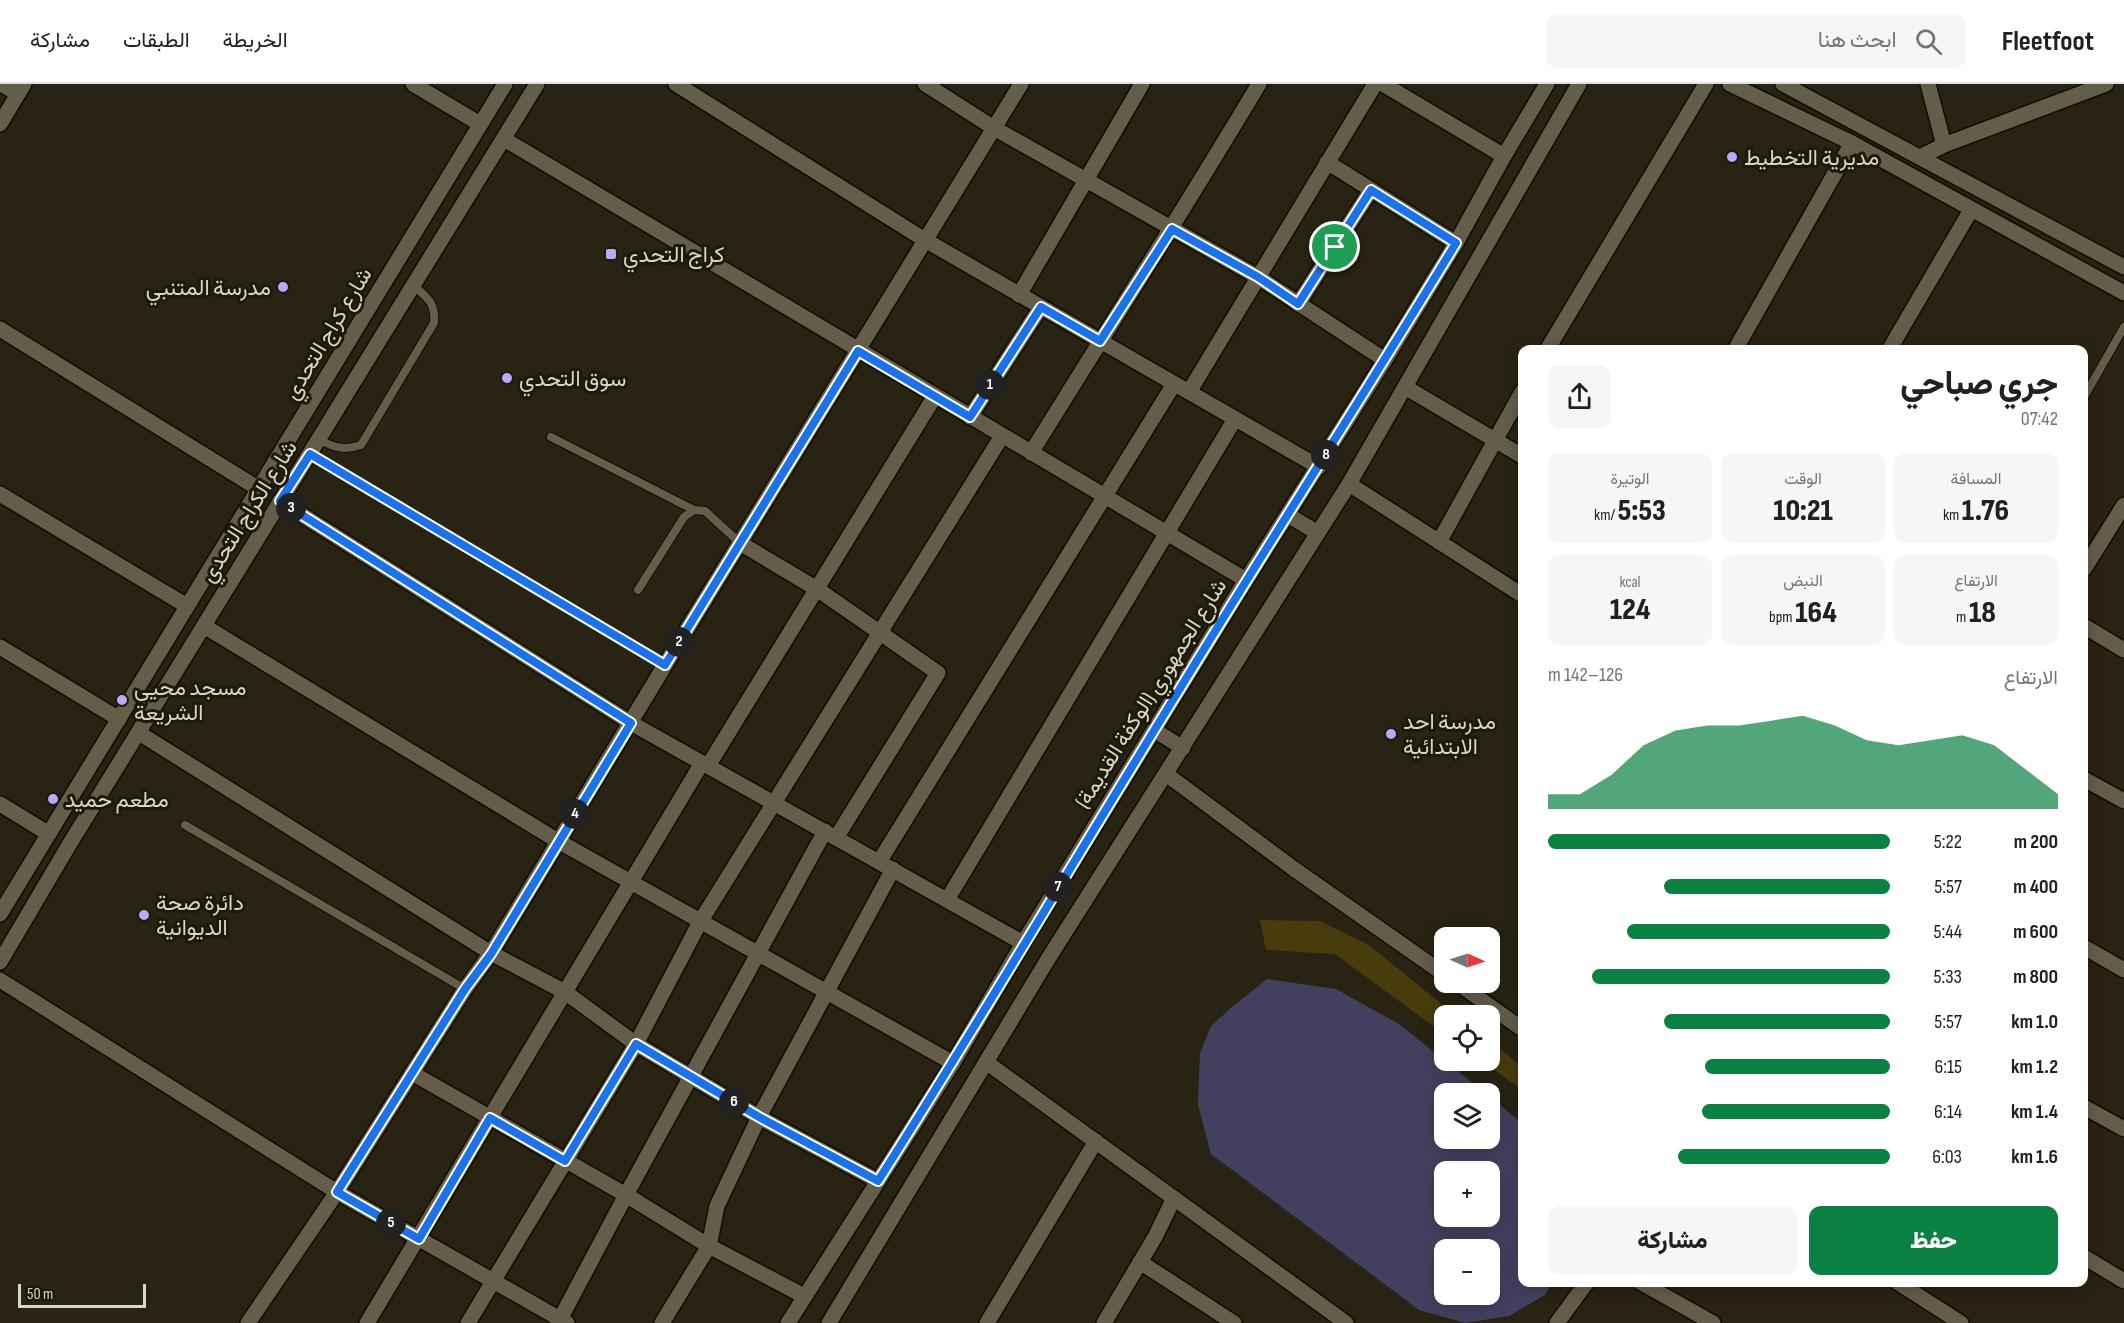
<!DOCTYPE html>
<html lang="ar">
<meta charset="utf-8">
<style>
:root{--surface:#fff;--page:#f6f6f6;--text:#202124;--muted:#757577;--line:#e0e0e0;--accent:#0b8043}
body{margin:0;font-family:"Sofia Sans Condensed",Vazirmatn,sans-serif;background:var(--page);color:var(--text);direction:rtl;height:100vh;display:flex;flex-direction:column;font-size:22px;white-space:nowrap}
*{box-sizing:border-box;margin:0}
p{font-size:20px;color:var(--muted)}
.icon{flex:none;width:33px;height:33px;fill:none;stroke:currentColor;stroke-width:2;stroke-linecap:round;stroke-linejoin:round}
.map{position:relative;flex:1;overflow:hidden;direction:ltr}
.side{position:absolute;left:1518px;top:261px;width:570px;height:942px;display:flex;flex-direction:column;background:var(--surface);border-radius:12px;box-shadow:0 3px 15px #0003;direction:rtl}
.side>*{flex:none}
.needle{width:39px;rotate:93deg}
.buttons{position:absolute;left:1434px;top:843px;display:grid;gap:12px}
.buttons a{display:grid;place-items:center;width:66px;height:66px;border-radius:12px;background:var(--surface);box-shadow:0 3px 15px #0003;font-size:30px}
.scale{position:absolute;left:18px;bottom:15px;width:128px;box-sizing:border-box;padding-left:6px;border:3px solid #d8d5ca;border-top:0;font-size:16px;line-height:21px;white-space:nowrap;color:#d8d5ca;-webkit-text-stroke:4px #1e1a09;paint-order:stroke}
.pin{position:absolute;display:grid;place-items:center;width:51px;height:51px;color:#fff;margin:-26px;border:3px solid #fff;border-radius:50%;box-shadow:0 2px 6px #0007}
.km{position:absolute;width:30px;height:30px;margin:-15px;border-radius:50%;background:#222;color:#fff;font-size:16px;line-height:30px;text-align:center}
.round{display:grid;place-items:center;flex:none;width:63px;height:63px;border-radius:12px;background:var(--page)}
.overview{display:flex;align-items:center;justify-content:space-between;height:102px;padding:0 30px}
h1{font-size:33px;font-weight:800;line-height:45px}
.metrics{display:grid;grid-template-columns:repeat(3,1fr);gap:9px;height:102px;padding:6px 30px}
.metrics div{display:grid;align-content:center;border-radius:12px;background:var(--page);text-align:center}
.metrics b{font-size:30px;font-weight:800}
.metrics small{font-size:16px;font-weight:400}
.metrics p{font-size:16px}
.chart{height:168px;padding:12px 30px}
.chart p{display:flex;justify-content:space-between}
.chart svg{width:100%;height:108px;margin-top:6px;fill:var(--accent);opacity:.7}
.primary-button{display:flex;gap:12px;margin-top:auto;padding:12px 30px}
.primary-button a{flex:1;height:69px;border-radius:12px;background:var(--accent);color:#fff;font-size:24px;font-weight:800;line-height:69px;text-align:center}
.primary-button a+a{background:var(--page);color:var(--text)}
ul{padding:0 30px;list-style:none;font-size:20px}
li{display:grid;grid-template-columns:96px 72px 1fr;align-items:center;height:45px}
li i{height:15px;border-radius:8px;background:var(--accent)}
header{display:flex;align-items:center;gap:36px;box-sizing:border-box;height:84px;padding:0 30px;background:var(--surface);border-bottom:2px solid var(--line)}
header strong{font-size:28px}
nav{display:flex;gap:33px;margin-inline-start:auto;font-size:21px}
.search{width:420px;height:54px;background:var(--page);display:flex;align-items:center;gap:15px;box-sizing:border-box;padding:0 21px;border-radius:12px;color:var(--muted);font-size:22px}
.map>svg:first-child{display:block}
.green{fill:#433f5e;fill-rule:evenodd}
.building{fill:#483c0d}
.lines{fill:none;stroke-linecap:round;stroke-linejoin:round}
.lane-casing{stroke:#110c01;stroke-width:10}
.street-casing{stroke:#110c01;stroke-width:18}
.secondary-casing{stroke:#110c01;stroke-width:18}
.lane{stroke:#635d4a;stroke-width:8}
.street{stroke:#635d4a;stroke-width:15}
.secondary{stroke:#635d4a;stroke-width:15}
.route-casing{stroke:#fff;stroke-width:12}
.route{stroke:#1a73e8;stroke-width:8}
.poi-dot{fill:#b5acf8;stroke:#1e1a09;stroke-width:2}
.labels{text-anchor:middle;stroke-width:6;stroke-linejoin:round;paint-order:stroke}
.poi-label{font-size:22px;fill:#d8d5ca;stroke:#1e1a09;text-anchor:start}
.street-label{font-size:22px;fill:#d8d5ca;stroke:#1e1a09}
</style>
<header>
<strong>Fleetfoot</strong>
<div class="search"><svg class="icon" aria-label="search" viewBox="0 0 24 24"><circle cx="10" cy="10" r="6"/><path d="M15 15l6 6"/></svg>ابحث هنا</div>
<nav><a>الخريطة</a><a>الطبقات</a><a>مشاركة</a></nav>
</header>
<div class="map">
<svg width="2124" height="1239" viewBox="0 0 2124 1239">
<rect width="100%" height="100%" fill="#282312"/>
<path class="green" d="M1267 895 1336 905 1399 940 1485 1009 1444 1010V1054H1490V1013L1522 1039V1198L1552 1199 1545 1211 1509 1232 1465 1239 1419 1226 1211 1070 1198 1021 1200 969 1211 942 1232 923ZM1444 1088H1490V1132H1444ZM1444 1166H1490V1210H1444Z"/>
<g class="building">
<polygon points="1260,836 1320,837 1369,861 1456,932 1444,932 1444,950 1335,870 1266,866"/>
<polygon points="1490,957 1522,983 1522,1006 1481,976 1490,976"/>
</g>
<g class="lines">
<g class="lane-casing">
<g id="lane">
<polyline points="2084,313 2124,243"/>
<polyline points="551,353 694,426"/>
<path d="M319 356C334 363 344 367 361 361L434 239C436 220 428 214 414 202"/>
<polyline points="310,370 665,581"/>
<polyline points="638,506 684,433 694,426 705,427 740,459"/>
<polyline points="185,741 465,905"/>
</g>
</g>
<g class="street-casing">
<g id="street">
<polyline points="1,0 18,10"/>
<polyline points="413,0 480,40"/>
<polyline points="676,0 925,156 1319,383"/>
<polyline points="925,0 994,44 1258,193 1385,276"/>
<polyline points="1383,0 1504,72"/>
<polyline points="1928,0 1944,61"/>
<polyline points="504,55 1246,496"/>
<polyline points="1920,73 1944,61 2106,0"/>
<polyline points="1327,78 1456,159"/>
<polyline points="1019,211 1142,0"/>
<polyline points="1298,220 1371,106"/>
<polyline points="0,245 259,405"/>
<polyline points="1547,266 1706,0"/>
<polyline points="1735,266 1852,59"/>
<polyline points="1889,266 1971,126"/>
<polyline points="1405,303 1522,372"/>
<polyline points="1189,308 1375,0"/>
<polyline points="970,333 1041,223"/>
<path d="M1031 369C1107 246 1185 124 1259 0"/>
<polyline points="1349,400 1522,511"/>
<polyline points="0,410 187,522"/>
<polyline points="280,417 631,639 1023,859"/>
<polyline points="1439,458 1522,308"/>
<polyline points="740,459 817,505 938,589 836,754"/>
<polyline points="2084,485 2124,421"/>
<polyline points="204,542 558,757 953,979"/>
<polyline points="2084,542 2124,566"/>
<polyline points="0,563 119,635"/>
<polyline points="139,649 491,869 565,908 636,960 759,1033 878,1097"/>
<polyline points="708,682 935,312"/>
<polyline points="1166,690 1294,785 1444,890"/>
<polyline points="2084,695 2124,717"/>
<polyline points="0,720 49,750"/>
<polyline points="879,778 1174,300"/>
<polyline points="947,816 1235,335"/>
<polyline points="2084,863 2124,886"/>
<polyline points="0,896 337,1108 567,1239"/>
<polyline points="1456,898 1522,945"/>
<polyline points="986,978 1346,1239"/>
<polyline points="412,989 626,1111 709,1162 804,1212"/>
<polyline points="2084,1023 2124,1045"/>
<polyline points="2084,1173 2124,1197"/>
<polyline points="1140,1178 1234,1239"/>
<polyline points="1640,1198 1713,1239"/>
<polyline points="1897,1198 1961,1239"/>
<polyline points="367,1239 702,679"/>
<polyline points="468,1239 636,960 700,838 1002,352"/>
<polyline points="558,1239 626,1111 825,747"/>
<polyline points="662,1239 709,1162 717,1122 759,1033 893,785"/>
<polyline points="987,1239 1096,1057"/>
<polyline points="1104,1239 1155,1153 1174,1114"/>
<polyline points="1557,1239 1587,1198"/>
</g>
</g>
<g class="secondary-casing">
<g id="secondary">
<polyline points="1730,0 1852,59 2124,209"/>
<polyline points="1783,0 2124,183"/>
<polyline points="0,40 24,0"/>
<polyline points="1288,431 1318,449"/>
<polyline points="1154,646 1183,664"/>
<polyline points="0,830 505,0"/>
<polyline points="0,878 69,761 537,0"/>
<polyline points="248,1239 337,1108 465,905 491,869 665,581 1021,0"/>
<polyline points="788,1239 953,979 1023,859 1246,496 1385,276 1456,159 1504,72 1547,0"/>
<polyline points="829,1239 1048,875 1349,400 1579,0"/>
</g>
</g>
<use href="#lane" class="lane"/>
<use href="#street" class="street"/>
<use href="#secondary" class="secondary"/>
</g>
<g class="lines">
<g class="route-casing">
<path id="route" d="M1371 106 1456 159C1364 311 1268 460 1176 611 1076 773 980 937 878 1097L759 1033 636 960 565 1077 490 1034 419 1155 337 1108 465 905 491 870 631 639 280 417 310 370 665 581 858 267 970 333 1041 223 1100 257 1172 145 1258 193 1298 220Z"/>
</g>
<use href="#route" class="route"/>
</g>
<g class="poi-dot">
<circle cx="1732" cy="73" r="6"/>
<rect x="605" y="164" width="12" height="12" rx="3"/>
<circle cx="283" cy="203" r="6"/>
<circle cx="507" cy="294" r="6"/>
<circle cx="122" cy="616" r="6"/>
<circle cx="1391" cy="650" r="6"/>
<circle cx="53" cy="715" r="6"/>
<circle cx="144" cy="831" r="6"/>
</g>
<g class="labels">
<g class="poi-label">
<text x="1744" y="81">مديرية التخطيط</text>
<text x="623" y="178">كراج التحدي</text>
<text x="271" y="211" text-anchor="end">مدرسة المتنبي</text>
<text x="519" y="302">سوق التحدي</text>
<text x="134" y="611">مسجد محيي<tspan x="134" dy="25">الشريعة</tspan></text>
<text x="1403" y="645">مدرسة احد<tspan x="1403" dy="25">الابتدائية</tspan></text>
<text x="65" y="723">مطعم حميد</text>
<text x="156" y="826">دائرة صحة<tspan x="156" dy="25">الديوانية</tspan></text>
</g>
<g class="street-label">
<text transform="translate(327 249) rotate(-59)" y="8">شارع كراج التحدي</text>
<text transform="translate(248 427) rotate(-58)" y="8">شارع الكراج التحدي</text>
<text transform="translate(1150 609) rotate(-58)" y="8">شارع الجمهوري (الوكفة القديمة)</text>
</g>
</g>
</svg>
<div class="buttons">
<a><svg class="needle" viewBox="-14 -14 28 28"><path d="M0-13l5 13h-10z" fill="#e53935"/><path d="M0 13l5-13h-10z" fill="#757577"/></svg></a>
<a><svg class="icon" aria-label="locate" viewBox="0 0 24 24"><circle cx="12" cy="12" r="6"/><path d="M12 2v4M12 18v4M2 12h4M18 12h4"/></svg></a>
<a><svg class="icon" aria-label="layers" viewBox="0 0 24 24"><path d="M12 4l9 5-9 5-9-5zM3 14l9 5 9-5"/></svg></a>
<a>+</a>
<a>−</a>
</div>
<div class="scale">50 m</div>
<div class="pin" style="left:1335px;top:163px;background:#1e9e55"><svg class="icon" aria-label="arrive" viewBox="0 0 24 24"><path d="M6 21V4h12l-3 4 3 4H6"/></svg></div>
<b class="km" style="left:990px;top:301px">1</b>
<b class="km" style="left:679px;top:558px">2</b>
<b class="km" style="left:291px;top:424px">3</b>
<b class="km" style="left:575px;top:730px">4</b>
<b class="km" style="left:391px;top:1139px">5</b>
<b class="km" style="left:734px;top:1018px">6</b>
<b class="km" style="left:1058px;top:803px">7</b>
<b class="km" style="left:1326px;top:371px">8</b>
<section class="side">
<div class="overview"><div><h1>جري صباحي</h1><p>07:42</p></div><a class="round"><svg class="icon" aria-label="share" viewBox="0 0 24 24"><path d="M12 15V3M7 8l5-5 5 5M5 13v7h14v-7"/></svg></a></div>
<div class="metrics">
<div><p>المسافة</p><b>1.76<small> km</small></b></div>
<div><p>الوقت</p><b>10:21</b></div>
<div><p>الوتيرة</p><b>5:53<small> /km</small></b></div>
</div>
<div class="metrics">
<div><p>الارتفاع</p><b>18<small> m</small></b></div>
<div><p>النبض</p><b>164<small> bpm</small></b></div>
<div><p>kcal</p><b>124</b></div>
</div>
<div class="chart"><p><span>الارتفاع</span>126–142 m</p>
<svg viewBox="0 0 160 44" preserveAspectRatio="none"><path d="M0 44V38L10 38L20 30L30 18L40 12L50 10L60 10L70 8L80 6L90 10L100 16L110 18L120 16L130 14L140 18L150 28L160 38V44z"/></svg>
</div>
<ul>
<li><b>200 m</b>5:22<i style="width:100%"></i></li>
<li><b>400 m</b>5:57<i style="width:66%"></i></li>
<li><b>600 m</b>5:44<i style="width:77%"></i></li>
<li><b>800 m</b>5:33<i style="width:87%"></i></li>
<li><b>1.0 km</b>5:57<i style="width:66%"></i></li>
<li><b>1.2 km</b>6:15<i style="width:54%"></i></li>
<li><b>1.4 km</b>6:14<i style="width:55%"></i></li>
<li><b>1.6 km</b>6:03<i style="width:62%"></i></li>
</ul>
<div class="primary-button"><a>حفظ</a><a>مشاركة</a></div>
</section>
</div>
